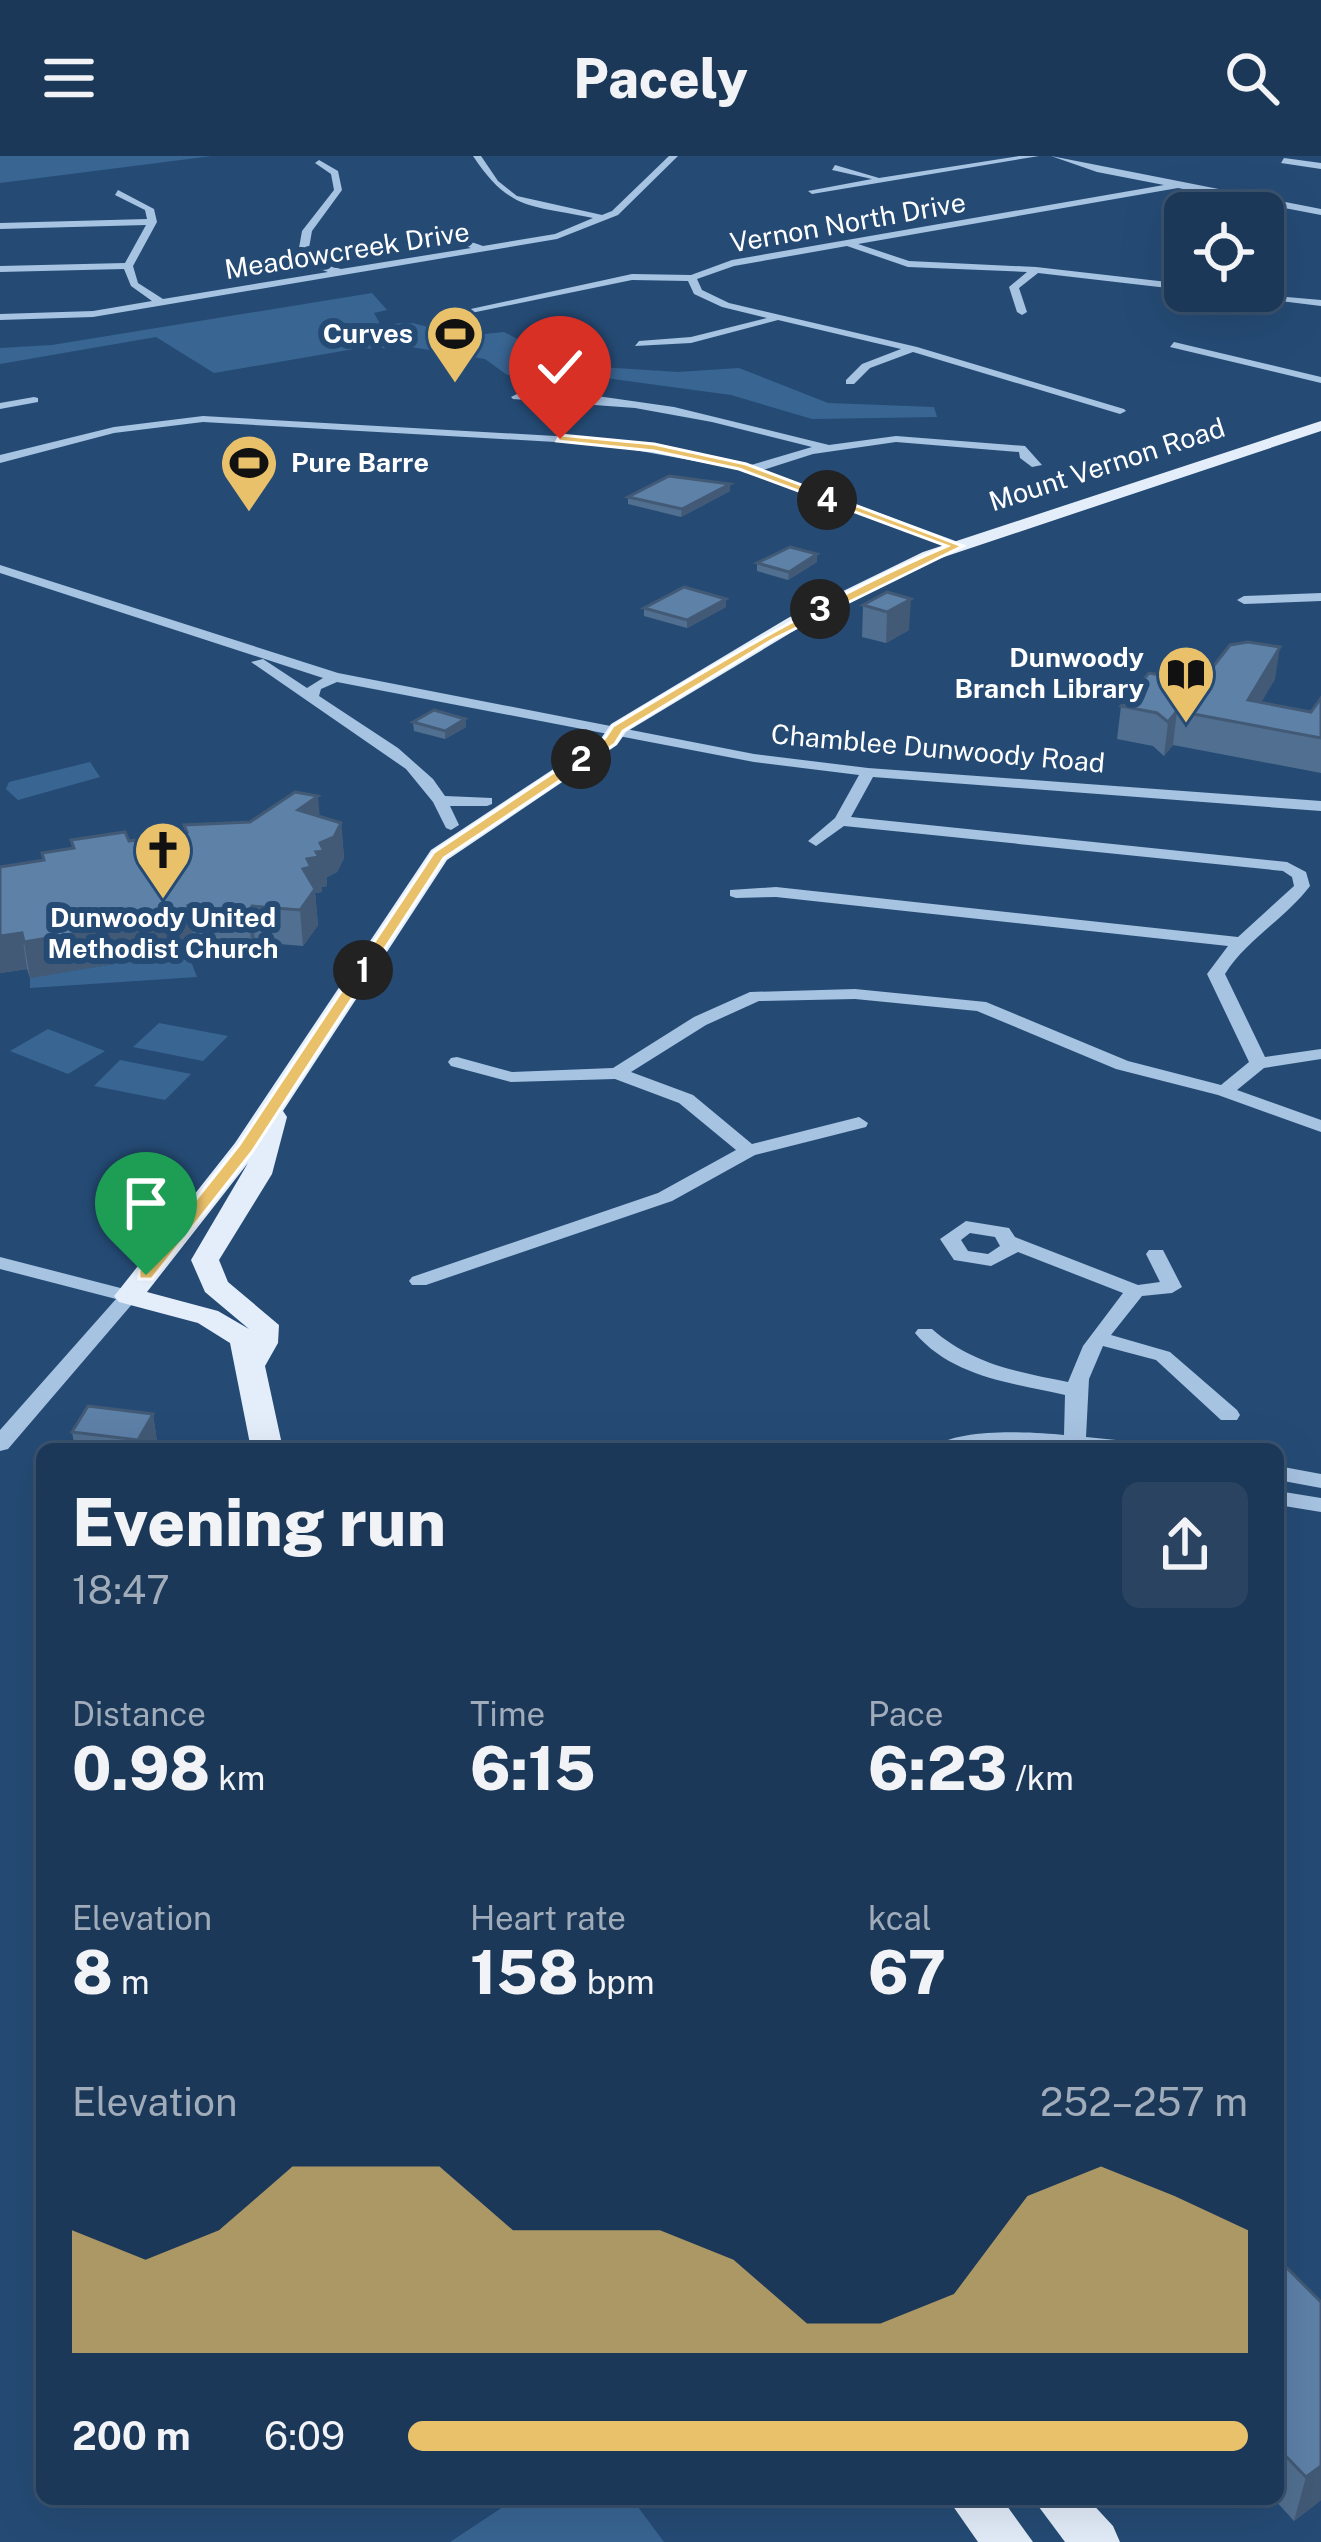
<!DOCTYPE html>
<meta charset="utf-8">
<style>
:root{--surface:#1c3858;--page:#294361;--text:#f1f3f6;--muted:#a0acba;--line:#3a526e;--accent:#eac16b}
body{margin:0;font-family:"Public Sans",sans-serif;background:var(--page);color:var(--text);height:100vh;display:flex;flex-direction:column;font-size:45px;white-space:nowrap}
*{box-sizing:border-box;margin:0}
p{font-size:39px;color:var(--muted)}
.icon{flex:none;width:66px;height:66px;fill:none;stroke:currentColor;stroke-width:2;stroke-linecap:round;stroke-linejoin:round}
.map{position:relative;flex:1;overflow:hidden}
.sheet{position:absolute;left:36px;top:1287px;width:1248px;height:1062px;display:flex;flex-direction:column;background:var(--surface);border-radius:18px;box-shadow:0 12px 48px #0002,0 0 0 3px var(--line)}
.sheet>*{flex:none}
.buttons{position:absolute;left:1164px;top:36px;display:grid;gap:24px}
.buttons a{display:grid;place-items:center;width:120px;height:120px;border-radius:18px;background:var(--surface);box-shadow:0 12px 48px #0002,0 0 0 3px var(--line);font-size:60px}
.pin{position:absolute;display:grid;place-items:center;width:102px;height:102px;color:#fff;margin:-123px -51px;border-radius:50% 50% 50% 0;rotate:-45deg;box-shadow:0 0 12px #0007}
.pin .icon{rotate:45deg}
.km{position:absolute;width:60px;height:60px;margin:-30px;border-radius:50%;background:#222;color:#fff;font-size:33px;line-height:60px;text-align:center}
.round{display:grid;place-items:center;flex:none;width:126px;height:126px;border-radius:18px;background:var(--page)}
.head{display:flex;align-items:center;justify-content:space-between;height:204px;padding:0 36px}
h1{font-size:66px;font-weight:800;line-height:90px}
.metrics{display:grid;grid-template-columns:repeat(3,1fr);gap:18px;height:204px;padding:12px 36px}
.metrics div{display:grid;align-content:center}
.metrics b{font-size:60px;font-weight:800}
.metrics small{font-size:33px;font-weight:400}
.metrics p{font-size:33px}
.chart{height:336px;padding:24px 36px}
.chart p{display:flex;justify-content:space-between}
.chart svg{width:100%;height:216px;margin-top:12px;fill:var(--accent);opacity:.7}
ul{padding:0 36px;list-style:none;font-size:39px}
li{display:grid;grid-template-columns:192px 144px 1fr;align-items:center;height:90px}
li i{height:30px;border-radius:15px;background:var(--accent)}
header{display:flex;justify-content:space-between;align-items:center;height:156px;padding:0 36px;background:var(--surface);font-size:54px;font-weight:800}
.map>svg:first-child{display:block}
.green{fill:#396593}
.lines{fill:none;stroke-linecap:round;stroke-linejoin:round}
.minor{fill:#a6c3e2;fill-rule:evenodd}
.major{fill:#e4eefb;fill-rule:evenodd}
.wall{fill:#516f90}
.shaded-wall{fill:#425a76}
.building{fill:#5e81a8;stroke:#425a76;stroke-width:3}
.route{fill:#eac16b;stroke:#fff;stroke-width:3}
.labels{text-anchor:middle;stroke-width:12;stroke-linejoin:round;paint-order:stroke}
.far-street-label{font-size:27px;fill:#fff;stroke:#254b75}
.far-poi-label{font-size:27px;font-weight:bold;fill:#fff;stroke:#254b75;text-anchor:end}
</style>
<header><svg class="icon" aria-label="menu" viewBox="0 0 24 24"><path d="M4 6h16M4 12h16M4 18h16"/></svg>Pacely<svg class="icon" aria-label="search" viewBox="0 0 24 24"><circle cx="10" cy="10" r="6"/><path d="M15 15l6 6"/></svg></header>
<div class="map">
<svg width="1321" height="2386" viewBox="0 0 1321 2386">
<rect width="100%" height="100%" fill="#254b75"/>
<g class="green">
<polygon points="0,0 212,0 0,27"/>
<polygon points="372,137 387,154 374,157 380,168 412,167 465,180 504,176 550,200 600,211 678,216 739,212 828,247 934,251 937,261 812,263 731,239 561,216 507,219 485,203 411,191 354,193 214,217 156,181 0,208 0,192 52,189"/>
<polygon points="90,606 100,621 18,644 6,633 9,626"/>
<polygon points="149,796 151,804 190,803 197,821 30,832 30,822 132,805"/>
<polygon points="159,867 228,880 203,905 133,891"/>
<polygon points="48,873 105,895 68,918 10,895"/>
<polygon points="120,904 191,918 165,944 94,930"/>
<polygon points="515,2343 632,2343 664,2386 450,2386"/>
</g>
<g class="lines">
<g class="minor">
<path d="M473 0H481L498 25 517 40 602 59 612 55 669 0H678L618 59 557 83 93 161 0 164V158L93 155 152 145 131 130 124 113 0 116V110L125 107 146 69 0 73V67L147 63 145 54 115 39 118 34 154 53 157 66 133 110 138 127 163 143 328 116 317 112 299 92 302 75 334 34 331 18 315 7 319 4 338 15 342 34 312 75 309 92 323 108 341 113 471 92 428 77 431 72 483 90 555 78 593 62C532 49 510 56 473 0Z"/>
<polygon points="1019,0 1039,0 812,38 808,35 872,23 832,14 835,9 879,22"/>
<polygon points="1051,0 1321,53 1321,59 1178,32 858,88 909,105 1036,111 1185,128 1185,134 1038,117 1019,132 1027,156 1022,159 1017,156 1009,131 1027,116 908,111 847,90 734,110 697,123 702,134 729,147 917,191 1124,253 1126,255 1120,258 913,196 870,212 854,228 846,228 846,224 862,208 901,193 778,164 691,187 635,190 639,185 691,181 767,162 722,151 694,138 688,125 632,124 471,157 466,154 632,118 691,119 732,104 1164,29 1097,16"/>
<polygon points="1284,2 1321,7 1321,13 1281,7"/>
<polygon points="1177,86 1185,87 1185,93 1177,90"/>
<polygon points="1217,135 1321,144 1321,150 1222,138"/>
<polygon points="1174,186 1321,221 1321,227 1170,191"/>
<polygon points="517,238 597,240 674,251 829,289 896,280 1025,290 1042,309 1032,311 1020,302 1019,296 896,286 813,298 763,314 961,387 963,390 957,394 739,313 607,289 203,266 114,277 0,307 0,299 114,271 203,260 607,283 751,309 812,291 712,266 635,252 513,243 511,241"/>
<polygon points="34,241 38,242 38,246 0,253 0,247"/>
<path d="M0 409 338 517 754 598 868 612 1321 645V655L873 621 851 661 1287 706 1306 716 1310 730C1285 763 1247 783 1225 818L1265 901 1321 893V903L1264 912 1237 934 1321 964V976L1218 939 1116 913 977 855 855 843 759 845 706 869 631 916 693 939 752 988 859 961 868 967 866 971 755 999 672 1045 426 1129H412L409 1125 412 1121 658 1037 736 994 679 947 615 923 511 926 451 910 448 906 451 902 457 901 512 916 613 912 694 861 750 836 855 833 986 846 1128 905 1221 929 1249 906 1207 818 1228 790 776 741 736 742 730 740V734L776 731 1238 781 1294 730 1292 721 1283 715 844 670 816 690 808 685 835 662 859 619 754 606 337 526 321 533 319 540 398 592 433 623 445 640 492 642V648L487 650H450L459 669 451 674 446 672 433 646 406 613 251 506 263 503 307 532 323 522 0 417Z"/>
<polygon points="1321,437 1321,445 1244,448 1237,444 1244,440"/>
<path d="M966 1065 1009 1072 1015 1081 1138 1129 1160 1126 1146 1098 1149 1094H1163L1182 1131 1172 1137 1142 1140 1111 1179 1170 1196 1237 1254 1240 1259 1237 1264H1221L1156 1204 1103 1190 1089 1223 1086 1281 1136 1286 1147 1293H1063L1010 1288 981 1293H931C957 1271 1031 1276 1064 1279L1065 1239C1012 1227 952 1221 915 1177L918 1173H932C972 1208 1017 1216 1068 1226L1083 1190 1123 1137 1018 1096 991 1110 954 1104 940 1083ZM970 1077 995 1081 1000 1090 988 1098 968 1095 961 1084Z"/>
<polygon points="0,1101 136,1136 139,1140 8,1293 0,1295 0,1274 116,1143 0,1113"/>
<polygon points="1278,1310 1321,1318 1321,1332 1278,1324"/>
<polygon points="1278,1335 1321,1342 1321,1356 1278,1349"/>
</g>
<g class="major">
<path d="M1321 265V275L935 404 802 470 626 576 617 589 447 704 283 955 287 961 272 1018 219 1104 228 1126 279 1169 278 1187 265 1210 283 1293H251L230 1187 198 1167 119 1146 114 1140 119 1134 235 987 431 694 602 581 611 568 788 462 923 396ZM248 1007 191 1104 205 1136 249 1173 218 1155 147 1136Z"/>
<polygon points="948,2343 1002,2343 1033,2386 978,2386"/>
<polygon points="1033,2343 1088,2343 1113,2370 1120,2386 1065,2386"/>
</g>
</g>
<g class="wall">
<polygon points="730,328 730,335 681,361 628,348 628,341"/>
<polygon points="817,406 788,424 757,415 757,407"/>
<polygon points="887,436 909,474 886,487 862,481 863,449"/>
<polygon points="726,451 687,472 644,460 644,452"/>
<polygon points="1275,523 1261,546 1311,556 1321,542 1321,617 1173,589 1164,600 1153,590 1117,583 1121,550 1201,526"/>
<polygon points="465,563 466,571 445,583 414,575 413,566"/>
<polygon points="319,661 341,667 344,702 337,716 327,721 327,730 322,731 322,736 315,737 318,769 303,790 255,786 252,793 194,787 195,794 30,822 27,813 0,817 0,711 43,704 72,692 71,684 129,685 185,676 184,669"/>
<polygon points="153,1258 158,1293 75,1293 72,1276"/>
<polygon points="1278,2103 1321,2344 1294,2365 1274,2343 1278,2343"/>
</g>
<g class="shaded-wall">
<polygon points="730,328 730,335 681,361 682,353"/>
<polygon points="817,398 817,406 788,424 789,416"/>
<polygon points="726,443 726,451 687,472 687,464"/>
<polygon points="911,443 909,474 886,487 887,456"/>
<polygon points="1280,491 1275,523 1248,569 1248,544"/>
<polygon points="1177,555 1173,589 1164,600 1168,566"/>
<polygon points="465,563 466,571 445,583 445,575"/>
<polygon points="318,640 321,675 298,654"/>
<polygon points="341,667 344,702 337,716 327,721 327,730 322,731 322,736 315,737 318,769 303,790 300,754 303,713 307,703"/>
<polygon points="252,750 255,786 252,793 248,757"/>
<polygon points="191,758 195,794 30,822 24,786"/>
<polygon points="22,777 27,813 0,817 0,780"/>
<polygon points="153,1258 158,1293 140,1293 138,1284"/>
<polygon points="1321,2310 1321,2344 1294,2365 1306,2321"/>
</g>
<g class="building">
<polygon points="669,320 730,328 682,353 628,341"/>
<polygon points="790,391 817,398 789,416 757,407"/>
<polygon points="684,431 726,443 687,464 644,452"/>
<polygon points="887,436 911,443 887,456 863,449"/>
<polygon points="1248,486 1280,491 1248,544 1311,556 1321,542 1321,582 1177,555 1168,566 1157,557 1121,550 1149,517 1201,526 1230,489"/>
<polygon points="434,554 465,563 445,575 413,566"/>
<polygon points="295,636 318,640 298,654 341,667 334,681 320,687 324,695 316,696 319,701 307,703 311,711 303,713 315,733 300,754 252,750 248,757 188,750 191,758 24,786 22,777 0,780 0,711 44,704 42,697 74,692 71,684 125,676 129,685 187,676 184,669 250,666"/>
<polygon points="88,1250 153,1258 138,1284 72,1276"/>
<polygon points="1278,2103 1321,2146 1321,2310 1306,2321 1278,2292"/>
</g>
<path class="route" d="M560 279 654 288 746 308 963 390 774 483 623 575 615 588 444 702 252 996 152 1123H139V1115L239 989 434 696 605 582 613 570C722 504 830 440 947 390L739 313 654 295 557 285Z"/>
<defs>
<g id="stadium-pin" transform="scale(3)"><path d="M0 17L-7.5 6A9.5 9.5 0 1 1 7.5 6Z" fill="#eac16b" stroke="#254b75"/><path d="M0-5a6.5 5 0 1 0 0 10a6.5 5 0 1 0 0-10ZM-3.5-1.8h7v3.6h-7Z" fill="#111"/></g>
<g id="library-pin" transform="scale(3)"><path d="M0 17L-7.5 6A9.5 9.5 0 1 1 7.5 6Z" fill="#eac16b" stroke="#254b75"/><path d="M-6-4Q-3-5.5-.7-3.5V5Q-3 3-6 4ZM6-4Q3-5.5 .7-3.5V5Q3 3 6 4Z" fill="#111"/></g>
<g id="church-pin" transform="scale(3)"><path d="M0 17L-7.5 6A9.5 9.5 0 1 1 7.5 6Z" fill="#eac16b" stroke="#254b75"/><path d="M-1.2-6h2.4v3.5h3.3v2.4h-3.3V6h-2.4V-.1h-3.3v-2.4h3.3Z" fill="#111"/></g>
</defs>
<g fill-rule="evenodd">
<use href="#stadium-pin" x="455" y="178"/>
<use href="#stadium-pin" x="249" y="307"/>
<use href="#library-pin" x="1186" y="518"/>
<use href="#church-pin" x="163" y="694"/>
</g>
<g class="labels">
<g class="far-street-label">
<text transform="translate(848 67) rotate(-10)" y="9">Vernon North Drive</text>
<text transform="translate(347 95) rotate(-9)" y="9">Meadowcreek Drive</text>
<text transform="translate(1107 309) rotate(-18)" y="9">Mount Vernon Road</text>
<text transform="translate(938 593) rotate(5)" y="9">Chamblee Dunwoody Road</text>
</g>
<g class="far-poi-label">
<text x="413" y="187">Curves</text>
<text x="291" y="316" text-anchor="start">Pure Barre</text>
<text x="1144" y="511">Dunwoody<tspan x="1144" dy="31">Branch Library</tspan></text>
<text x="163" y="771" text-anchor="middle">Dunwoody United<tspan x="163" dy="31">Methodist Church</tspan></text>
</g>
</g>
</svg>
<div class="buttons">
<a><svg class="icon" aria-label="locate" viewBox="0 0 24 24"><circle cx="12" cy="12" r="6"/><path d="M12 2v4M12 18v4M2 12h4M18 12h4"/></svg></a>
</div>
<div class="pin" style="left:146px;top:1119px;background:#1e9e55"><svg class="icon" aria-label="arrive" viewBox="0 0 24 24"><path d="M6 21V4h12l-3 4 3 4H6"/></svg></div>
<div class="pin" style="left:560px;top:283px;background:#d93025"><svg class="icon" aria-label="check" viewBox="0 0 24 24"><path d="M5 12l5 5 9-10"/></svg></div>
<b class="km" style="left:363px;top:814px">1</b>
<b class="km" style="left:581px;top:603px">2</b>
<b class="km" style="left:820px;top:453px">3</b>
<b class="km" style="left:827px;top:344px">4</b>
<section class="sheet">
<div class="head"><div><h1>Evening run</h1><p>18:47</p></div><a class="round"><svg class="icon" aria-label="share" viewBox="0 0 24 24"><path d="M12 15V3M7 8l5-5 5 5M5 13v7h14v-7"/></svg></a></div>
<div class="metrics">
<div><p>Distance</p><b>0.98<small> km</small></b></div>
<div><p>Time</p><b>6:15</b></div>
<div><p>Pace</p><b>6:23<small> /km</small></b></div>
</div>
<div class="metrics">
<div><p>Elevation</p><b>8<small> m</small></b></div>
<div><p>Heart rate</p><b>158<small> bpm</small></b></div>
<div><p>kcal</p><b>67</b></div>
</div>
<div class="chart"><p><span>Elevation</span>252–257 m</p>
<svg viewBox="0 0 160 44" preserveAspectRatio="none"><path d="M0 44V19L10 25L20 19L30 6L40 6L50 6L60 19L70 19L80 19L90 25L100 38L110 38L120 32L130 12L140 6L150 12L160 19V44z"/></svg>
</div>
<ul>
<li><b>200 m</b>6:09<i style="width:100%"></i></li>
</ul>
</section>
</div>
